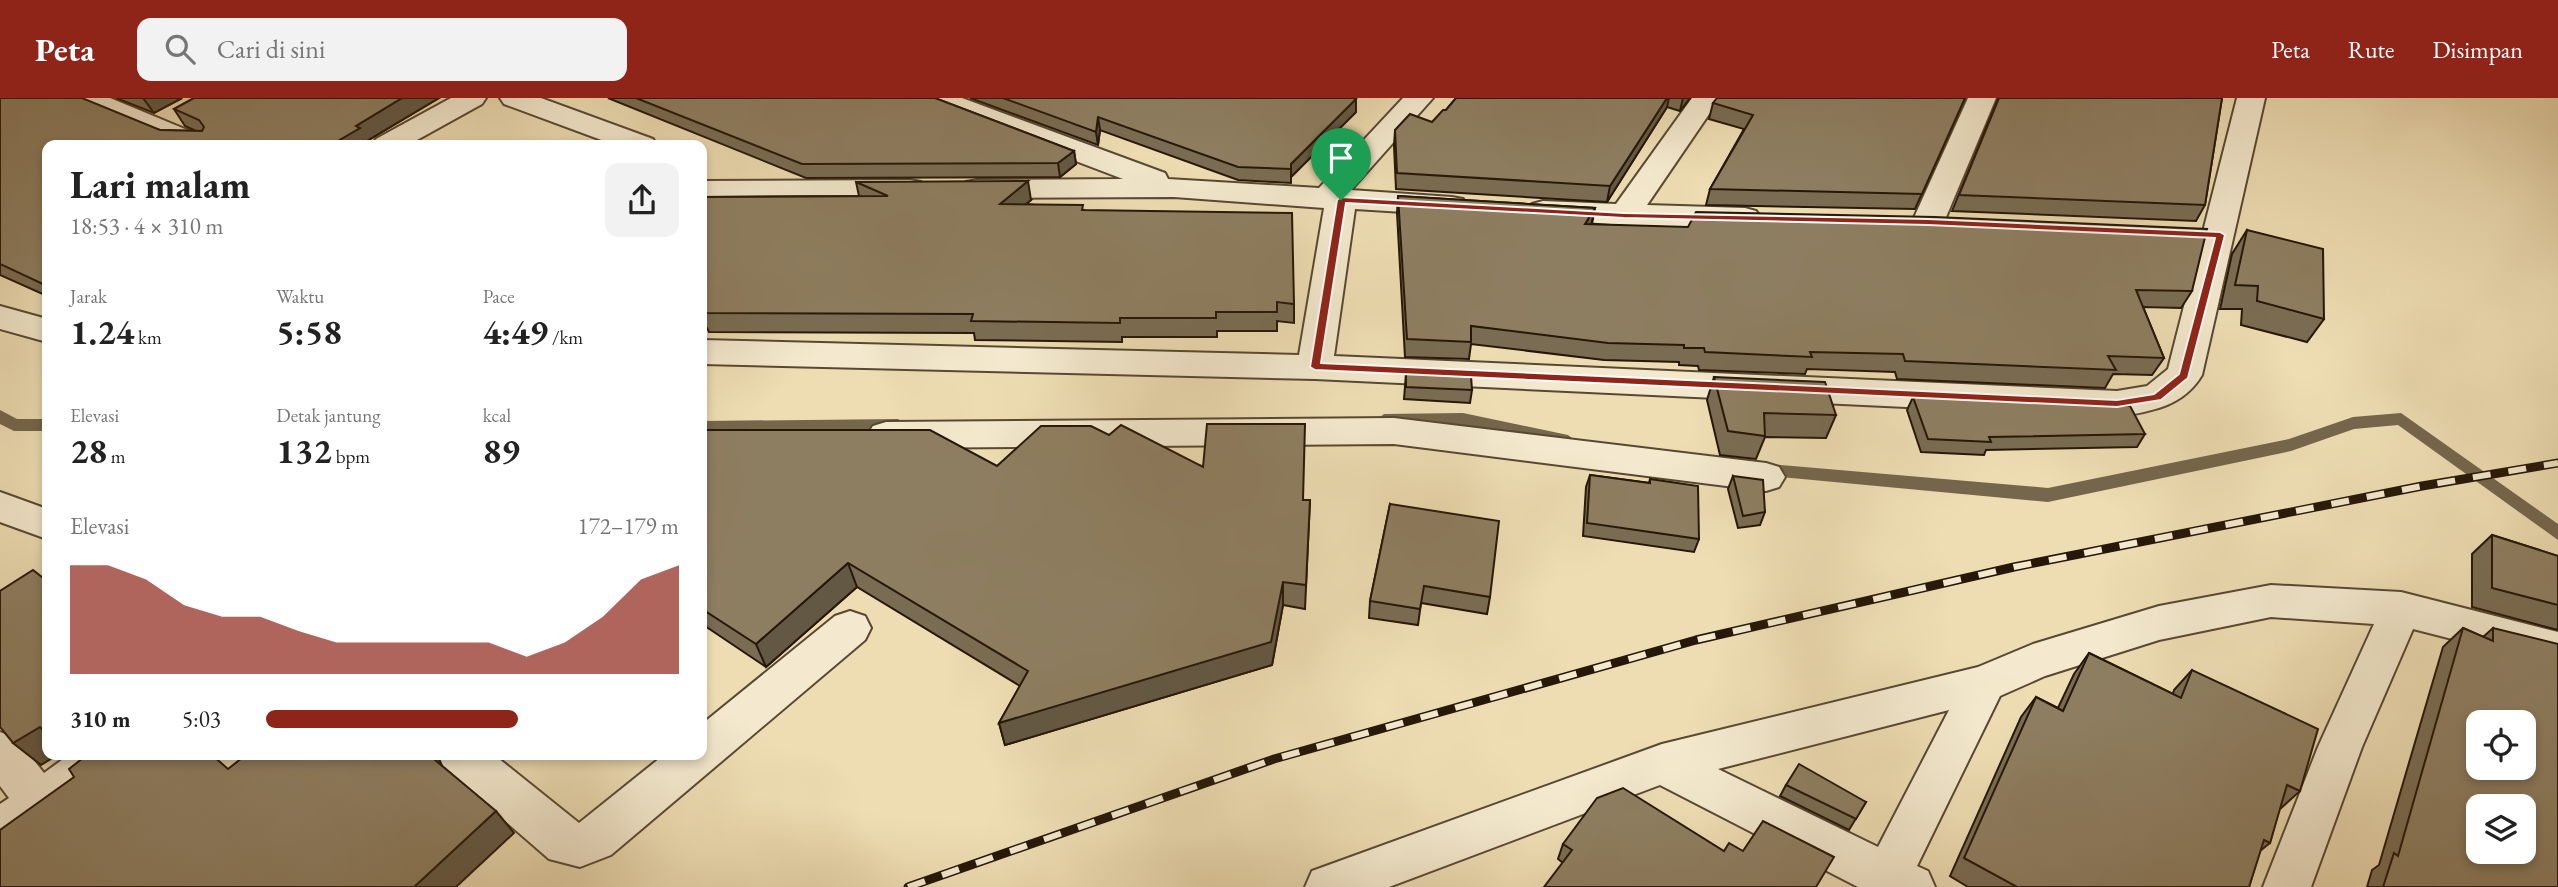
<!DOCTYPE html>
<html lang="id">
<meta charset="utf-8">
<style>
:root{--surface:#fff;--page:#f2f2f2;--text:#222;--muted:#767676;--accent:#8f2418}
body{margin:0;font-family:"EB Garamond",serif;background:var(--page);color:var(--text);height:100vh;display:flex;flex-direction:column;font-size:26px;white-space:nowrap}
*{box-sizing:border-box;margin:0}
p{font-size:23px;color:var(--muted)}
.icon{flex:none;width:38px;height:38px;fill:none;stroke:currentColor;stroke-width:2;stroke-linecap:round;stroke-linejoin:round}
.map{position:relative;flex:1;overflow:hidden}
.details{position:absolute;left:42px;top:42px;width:665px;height:620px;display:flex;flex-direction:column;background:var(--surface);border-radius:14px;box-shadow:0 4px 10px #0003}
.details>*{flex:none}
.buttons{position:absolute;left:2466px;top:612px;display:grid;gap:14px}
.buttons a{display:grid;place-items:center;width:70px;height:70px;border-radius:14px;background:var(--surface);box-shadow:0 4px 10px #0003;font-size:35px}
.pin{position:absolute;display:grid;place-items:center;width:60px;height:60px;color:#fff;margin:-72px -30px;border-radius:50% 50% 50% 0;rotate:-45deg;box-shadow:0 0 7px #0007}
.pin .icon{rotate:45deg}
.round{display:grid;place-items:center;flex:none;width:74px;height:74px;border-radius:14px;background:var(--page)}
.head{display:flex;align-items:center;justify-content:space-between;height:119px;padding:0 28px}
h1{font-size:38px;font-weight:700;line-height:52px}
.metrics{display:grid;grid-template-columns:repeat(3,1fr);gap:10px;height:119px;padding:7px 28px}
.metrics div{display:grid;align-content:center}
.metrics b{font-size:35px;font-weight:700}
.metrics small{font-size:19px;font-weight:400}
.metrics p{font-size:19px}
.chart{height:196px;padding:14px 28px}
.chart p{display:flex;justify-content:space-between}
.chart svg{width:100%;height:126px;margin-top:7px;fill:var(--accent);opacity:.7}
ul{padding:0 28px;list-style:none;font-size:23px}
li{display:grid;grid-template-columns:112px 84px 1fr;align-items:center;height:52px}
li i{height:18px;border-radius:9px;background:var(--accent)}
header{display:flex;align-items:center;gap:42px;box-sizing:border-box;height:98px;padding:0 35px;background:var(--accent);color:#fff}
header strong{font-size:33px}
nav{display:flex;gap:38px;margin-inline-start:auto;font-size:24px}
.search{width:490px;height:63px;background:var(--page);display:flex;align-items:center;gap:18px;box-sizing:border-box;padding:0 24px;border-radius:14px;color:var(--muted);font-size:26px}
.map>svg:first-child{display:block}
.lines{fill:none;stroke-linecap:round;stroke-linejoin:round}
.stream{fill:#75664c;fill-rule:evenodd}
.minor-casing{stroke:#584833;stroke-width:4}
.minor{fill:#f4e9ce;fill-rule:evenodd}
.rail-casing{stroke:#261708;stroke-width:9}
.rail{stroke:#f4e9ce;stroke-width:6;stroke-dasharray:18;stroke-linecap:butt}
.wall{fill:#7a6c53;stroke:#261708;stroke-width:2}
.shaded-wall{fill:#635844;stroke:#261708;stroke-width:2}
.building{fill:#8e7e61;stroke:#261708;stroke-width:2;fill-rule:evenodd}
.route{fill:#8f2418;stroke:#fff;stroke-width:2;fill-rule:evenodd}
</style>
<header>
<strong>Peta</strong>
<div class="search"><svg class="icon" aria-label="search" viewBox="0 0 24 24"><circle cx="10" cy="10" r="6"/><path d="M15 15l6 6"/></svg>Cari di sini</div>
<nav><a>Peta</a><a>Rute</a><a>Disimpan</a></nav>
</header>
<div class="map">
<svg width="2558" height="789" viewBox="0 0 2558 789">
<rect width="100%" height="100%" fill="#eeddb3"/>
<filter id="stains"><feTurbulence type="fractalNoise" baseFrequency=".00286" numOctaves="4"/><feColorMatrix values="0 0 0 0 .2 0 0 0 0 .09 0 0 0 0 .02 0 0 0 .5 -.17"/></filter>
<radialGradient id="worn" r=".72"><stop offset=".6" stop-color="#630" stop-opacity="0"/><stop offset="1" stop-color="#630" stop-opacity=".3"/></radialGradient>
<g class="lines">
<g class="stream">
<polygon points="0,312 17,321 47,321 47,333 14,333 0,326"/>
<polygon points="1463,315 1568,337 1576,343 1568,349 1463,327 1384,328 1376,322 1384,316"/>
<polygon points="2401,315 2558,426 2558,442 2398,327 2354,331 2291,353 2048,404 1758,377 1749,371 1758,365 2048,390 2289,341 2353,319"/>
<polygon points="898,321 906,327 898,333 702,335 702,323"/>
</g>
<g class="minor-casing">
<g id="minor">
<polygon points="71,0 110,0 209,41 213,47 173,47 75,6"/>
<polygon points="451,0 486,0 482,6 408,47 372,47 376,41"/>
<polygon points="500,0 541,0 653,41 657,47 615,47 504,6"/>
<path d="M922 0H962L1165 75 1168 81 1319 90 1403 0H1433L1351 92 1452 99 1463 101 1468 108 1463 115 1452 117 1355 111 1334 258 2117 293 2147 288 2168 271 2237 0H2265L2202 277C2183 309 2151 313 2117 319L1315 281 702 266V242L1299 257 1324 110 1174 99 977 100 966 98 962 91 966 84 977 82 1123 81 926 6Z"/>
<polygon points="1692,0 1720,0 1647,107 1745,110 1756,113 1761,120 1756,127 1745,130 1624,127 1532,120 1527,113 1532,106 1543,103 1616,106"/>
<polygon points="1968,0 1996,0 1944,124 1939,131 1928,134 1917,131 1912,124"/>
<polygon points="910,82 921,84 925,91 921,98 910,100 702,101 702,83"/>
<polygon points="0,208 47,221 47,244 0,231"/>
<polygon points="1394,320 1766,365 1779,369 1785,379 1779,389 1766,393 1394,346 886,350 873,346 867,337 873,328 886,324"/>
<polygon points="0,394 47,411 47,441 0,424"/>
<path d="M2271 487 2401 494 2558 534V568L2413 531 2362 649 2311 789H2263L2318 649 2374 526 2271 519 2159 542 2045 578 2000 598 1917 768 1928 773 1935 789H1858L1660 687 1389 789H1305L1312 773 1662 646 1978 569 2033 546 2159 508ZM1949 612 1878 749 1718 671Z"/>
<polygon points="850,513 865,518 871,530 865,542 611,757 580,769 549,761 444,670 438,656 493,656 579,725 665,656 702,656 702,626 835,518"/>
<polygon points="0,634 16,640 44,675 70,656 128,656 122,670 17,748 0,754 0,706 9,700 0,688"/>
</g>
</g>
<use href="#minor" class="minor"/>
<g class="rail-casing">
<polyline id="rail" points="908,789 1274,661 1696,542 2014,469 2422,388 2558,365"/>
</g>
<use href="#rail" class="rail"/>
</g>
<g class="wall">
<polygon points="0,0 160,32 196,33 185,28 174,11 194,0 439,0 367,43 369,47 47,47 47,198 0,177"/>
<polygon points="116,0 182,0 154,15"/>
<polygon points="608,0 935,0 1074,53 1076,66 1060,79 806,80"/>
<polygon points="970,0 1353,0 1356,14 1291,79 1291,85 1238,82 1100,32 1098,47"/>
<polygon points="1456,0 1690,0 1680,13 1667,9 1607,104 1396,91 1394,48 1395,32 1432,24 1446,12"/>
<polygon points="1965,0 1915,111 1706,107 1710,91 1744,31 1709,21 1713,5"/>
<polygon points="1998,0 2222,0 2205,107 2196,123 1952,113 1998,1"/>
<polygon points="856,84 1031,102 1026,106 1084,112 1294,206 1294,225 1277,223 1277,233 1217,233 1217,239 1122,239 1122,244 975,242 974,235 709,234 707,230 702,230 702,99 859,98"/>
<polygon points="1398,98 1595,110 1592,126 2192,193 2181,210 2143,209 2164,260 2152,277 2113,276 2105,290 1897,281 1895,274 1807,271 1805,276 1699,272 1698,268 1679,267 1679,264 1604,262 1471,246 1469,261 1405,259 1397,115"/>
<polygon points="2247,132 2324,221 2307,244 2241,227 2242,211 2220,211 2232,156"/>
<polygon points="1406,275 1472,292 1470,305 1404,301"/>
<polygon points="1714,279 1836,317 1826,340 1765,339 1756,361 1720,357 1707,302"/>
<polygon points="1913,299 2145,336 2137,349 1986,352 1984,357 1921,354 1907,312"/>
<polygon points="702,332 997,368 1109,337 1303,402 1310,402 1305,511 1283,507 1272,567 1005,647 999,625 1020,588 857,489 766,569 702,526"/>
<polygon points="1590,377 1649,385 1650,381 1699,441 1694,454 1583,438 1586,389"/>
<polygon points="1733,378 1765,414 1760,427 1738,430 1728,391"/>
<polygon points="1390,406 1490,499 1487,516 1421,505 1418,527 1369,520 1370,503"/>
<polygon points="2492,437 2558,458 2558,532 2472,509 2472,456"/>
<polygon points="2463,530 2483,539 2493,530 2558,789 2367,789 2372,772 2379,767 2443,549"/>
<polygon points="2089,555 2173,596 2174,592 2192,572 2300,693 2279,712 2270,745 2260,753 2249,789 1968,789 1950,778 2021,619 2036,599 2058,610 2074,576"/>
<polygon points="1786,687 1866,704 1849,732 1780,698"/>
<polygon points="1563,746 1724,753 1743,753 1563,765 1558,761"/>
</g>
<g class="shaded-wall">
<polygon points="143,0 182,0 154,15"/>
<polygon points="402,0 439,0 367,43 369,47 331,47 356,28"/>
<polygon points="1667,0 1669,0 1667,9 1607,104 1610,88"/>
<polygon points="1683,0 1690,0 1680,13"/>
<polygon points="1356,1 1356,14 1291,79 1291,66"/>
<polygon points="1098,19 1100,32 1098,47 1096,34"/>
<polygon points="1074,53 1076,66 1060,79 1058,65"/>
<polygon points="1028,83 1031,102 1003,125 1000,106"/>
<polygon points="1595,110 1591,128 1585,126"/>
<polygon points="848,465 857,489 766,569 756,546"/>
<polygon points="1283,484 1283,507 1272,567 1005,647 999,625"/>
<polygon points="40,629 47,635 47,656 59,656 41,667 13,645"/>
<polygon points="427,656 437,656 445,676"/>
<polygon points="496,713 514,735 456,789 414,789"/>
</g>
<g class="building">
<polygon points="0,0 82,0 160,32 202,33 204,29 199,22 174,11 194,0 402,0 356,28 360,30 331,47 47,47 47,188 0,166"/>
<polygon points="636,0 935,0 1074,53 1058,65 802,66"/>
<polygon points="1003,0 1353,0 1356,1 1291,66 1291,71 1238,69 1098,19 1096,34"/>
<polygon points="1456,0 1667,0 1610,88 1397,75 1395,32 1410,16 1432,24 1443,12 1446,12"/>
<polygon points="1717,0 1965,0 1922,96 1710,91 1753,17 1713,5"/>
<polygon points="1999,0 2222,0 2205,107 1959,97"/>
<polygon points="1028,83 1000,106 1083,107 1082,112 1292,115 1294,206 1277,204 1277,214 1216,214 1216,220 1120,220 1120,225 971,223 973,216 702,215 703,211 702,211 702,99 888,98 856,84"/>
<polygon points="1398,98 1595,110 1585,126 1688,129 1696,114 1935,119 2207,131 2192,193 2136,192 2164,260 2108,258 2116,272 1905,263 1903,256 1810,254 1812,259 1705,254 1704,250 1684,250 1684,247 1608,245 1471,228 1471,244 1407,241"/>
<polygon points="2247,132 2323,151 2324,221 2257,203 2258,188 2235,187"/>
<polygon points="1406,275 1471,278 1472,292 1406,289"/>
<polygon points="1714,279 1825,284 1836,317 1764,315 1765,338 1728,333"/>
<polygon points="1913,299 2130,308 2145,336 1989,339 1991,344 1928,341"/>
<polygon points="1207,326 1305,326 1303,402 1310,402 1306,487 1283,484 1271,544 999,625 1028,573 848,465 756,546 702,511 702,332 930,332 997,368 1041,328 1091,328 1109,337 1121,327 1203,369"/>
<polygon points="1590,377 1650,385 1650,381 1698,388 1699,441 1587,425"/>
<polygon points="1733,378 1763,382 1765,414 1743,418"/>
<polygon points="1390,406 1499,423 1490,499 1424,488 1420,511 1370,503"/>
<polygon points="2492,437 2558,458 2558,507 2492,490"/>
<polygon points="33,472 47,483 47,631 42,631 40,629 13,645 0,629 0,493"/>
<path d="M2463 530 2493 543V530L2558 546V789H2383L2394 755 2398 758ZM2478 625H2524V670H2478ZM2478 709H2524V754H2478Z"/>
<polygon points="2089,555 2181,600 2192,572 2318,631 2300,693 2287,687 2270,745 2264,742 2249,789 2017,789 1964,760 2036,599 2063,613"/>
<polygon points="88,656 211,656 228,671 247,656 428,656 496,713 414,789 0,789 0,732 74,679 69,671"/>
<polygon points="1799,666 1866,704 1856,721 1786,687"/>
<polygon points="1623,690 1724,753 1729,745 1743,753 1763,723 1834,759 1816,789 1544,789 1572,752 1563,746 1597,700"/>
</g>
<path class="route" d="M1341 99 1624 115 1928 121 2220 134 2225 137 2188 280 2161 302 2117 309 1315 272 1310 269 1337 102ZM1346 105 1624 120 1928 127 2215 140 2179 276 2154 296 2117 302 1321 265Z"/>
<rect width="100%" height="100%" filter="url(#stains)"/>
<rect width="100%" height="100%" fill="url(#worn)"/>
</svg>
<div class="buttons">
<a><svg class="icon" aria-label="locate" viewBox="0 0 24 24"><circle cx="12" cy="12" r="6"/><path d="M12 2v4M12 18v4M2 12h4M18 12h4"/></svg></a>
<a><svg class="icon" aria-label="layers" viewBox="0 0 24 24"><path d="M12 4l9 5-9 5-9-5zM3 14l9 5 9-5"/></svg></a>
</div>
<div class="pin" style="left:1341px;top:102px;background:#1e9e55"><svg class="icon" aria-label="arrive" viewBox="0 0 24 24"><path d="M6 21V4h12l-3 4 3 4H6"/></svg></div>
<section class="details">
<div class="head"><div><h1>Lari malam</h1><p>18:53 · 4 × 310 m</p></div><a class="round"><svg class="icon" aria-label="share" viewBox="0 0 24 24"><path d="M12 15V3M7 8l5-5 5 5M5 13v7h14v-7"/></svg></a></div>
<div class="metrics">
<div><p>Jarak</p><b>1.24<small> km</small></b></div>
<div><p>Waktu</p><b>5:58</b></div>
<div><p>Pace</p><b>4:49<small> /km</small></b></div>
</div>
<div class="metrics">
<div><p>Elevasi</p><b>28<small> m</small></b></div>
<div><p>Detak jantung</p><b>132<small> bpm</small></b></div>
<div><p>kcal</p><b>89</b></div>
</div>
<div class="chart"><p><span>Elevasi</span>172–179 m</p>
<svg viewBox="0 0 160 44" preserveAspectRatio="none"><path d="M0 44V6L10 6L20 11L30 20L40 24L50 24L60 29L70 33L80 33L90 33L100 33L110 33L120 38L130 33L140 24L150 11L160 6V44z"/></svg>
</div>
<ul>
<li><b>310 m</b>5:03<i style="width:61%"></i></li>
</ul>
</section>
</div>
